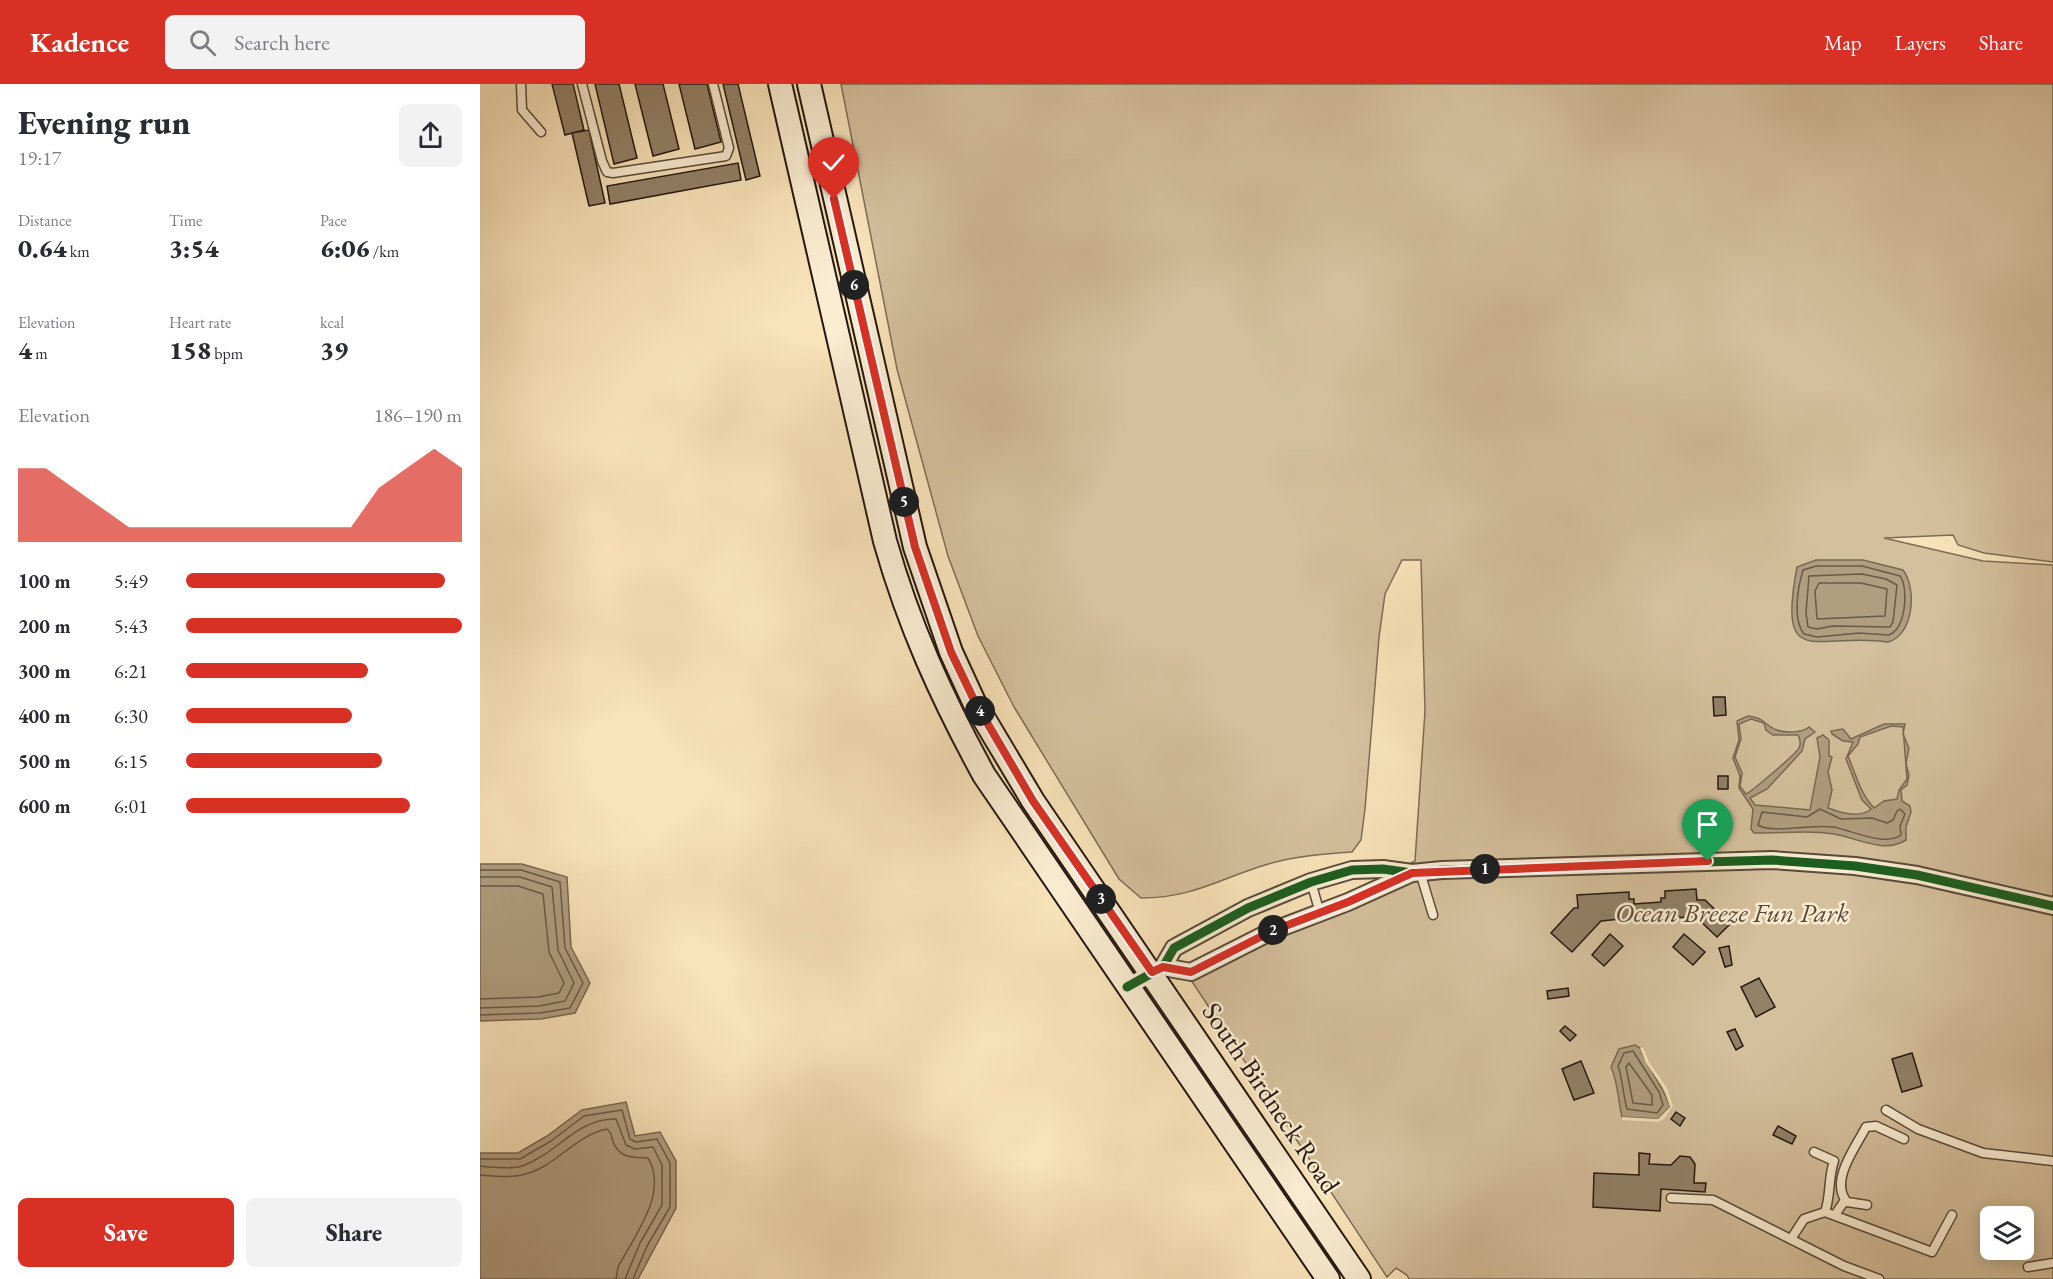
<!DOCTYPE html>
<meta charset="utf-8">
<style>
:root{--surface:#fff;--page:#f2f2f3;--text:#2b2b33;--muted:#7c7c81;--accent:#d93025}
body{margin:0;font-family:"EB Garamond",serif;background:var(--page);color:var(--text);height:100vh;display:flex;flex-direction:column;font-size:22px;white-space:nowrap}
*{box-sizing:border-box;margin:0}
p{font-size:20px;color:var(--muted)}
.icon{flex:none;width:33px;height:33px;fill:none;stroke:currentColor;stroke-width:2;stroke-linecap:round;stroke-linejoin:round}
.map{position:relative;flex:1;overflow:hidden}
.sheet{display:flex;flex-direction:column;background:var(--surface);width:480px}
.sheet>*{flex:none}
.fabs{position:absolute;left:1500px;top:1122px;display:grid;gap:12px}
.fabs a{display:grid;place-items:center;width:54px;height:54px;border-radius:9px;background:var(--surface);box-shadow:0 3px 15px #0003;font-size:30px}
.pin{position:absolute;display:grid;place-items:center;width:51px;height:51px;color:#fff;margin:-62px -26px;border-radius:50% 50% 50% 0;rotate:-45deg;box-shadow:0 0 6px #0007}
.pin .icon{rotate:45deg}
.km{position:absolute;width:30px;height:30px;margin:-15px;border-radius:50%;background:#222;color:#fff;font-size:16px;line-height:30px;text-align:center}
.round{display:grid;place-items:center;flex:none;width:63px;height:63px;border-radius:9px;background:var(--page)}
.summary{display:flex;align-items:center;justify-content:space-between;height:102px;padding:0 18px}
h1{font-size:33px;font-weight:800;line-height:45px}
.stats{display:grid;grid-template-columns:repeat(3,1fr);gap:9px;height:102px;padding:6px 18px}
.stats div{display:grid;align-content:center}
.stats b{font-size:26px;font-weight:800}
.stats small{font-size:16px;font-weight:400}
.stats p{font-size:16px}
.chart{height:168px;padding:12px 18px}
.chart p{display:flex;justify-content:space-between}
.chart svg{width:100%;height:108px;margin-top:6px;fill:var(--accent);opacity:.7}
.primary-button{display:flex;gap:12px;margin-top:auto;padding:12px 18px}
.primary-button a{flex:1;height:69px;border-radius:9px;background:var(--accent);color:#fff;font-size:24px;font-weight:800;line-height:69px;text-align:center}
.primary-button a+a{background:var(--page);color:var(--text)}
ul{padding:0 18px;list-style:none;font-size:20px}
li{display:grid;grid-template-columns:96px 72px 1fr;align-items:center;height:45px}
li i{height:15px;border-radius:8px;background:var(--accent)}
header{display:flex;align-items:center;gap:36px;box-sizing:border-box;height:84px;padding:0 30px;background:var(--accent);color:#fff}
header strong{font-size:28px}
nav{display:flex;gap:33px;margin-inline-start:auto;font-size:21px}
.search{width:420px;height:54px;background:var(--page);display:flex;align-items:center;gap:15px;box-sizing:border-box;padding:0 21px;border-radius:9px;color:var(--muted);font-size:22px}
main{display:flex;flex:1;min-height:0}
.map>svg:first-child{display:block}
.green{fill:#d5c09d;stroke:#7c6c56;stroke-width:1.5;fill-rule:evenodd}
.water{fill:#b19e80;stroke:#796853;stroke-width:1.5;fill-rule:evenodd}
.pier{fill:#f9e3ba}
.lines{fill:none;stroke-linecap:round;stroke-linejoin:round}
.shore{stroke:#6a5a48;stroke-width:1.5}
.building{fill:#938168;stroke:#241710;stroke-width:1.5}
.service-casing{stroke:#594a3a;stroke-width:11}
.minor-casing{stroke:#594a3a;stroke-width:20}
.secondary-casing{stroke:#241710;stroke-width:26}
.service{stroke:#fbedd2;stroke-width:8}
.minor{stroke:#fbedd2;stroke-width:16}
.secondary{stroke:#fbedd2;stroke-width:22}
.cycleway-casing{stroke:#fbedd2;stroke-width:13}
.cycleway{stroke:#1b5e20;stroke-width:9}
.route-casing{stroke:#fff;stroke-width:12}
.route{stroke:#d93025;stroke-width:8}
.labels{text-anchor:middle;stroke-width:5;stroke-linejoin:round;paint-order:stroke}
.park-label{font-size:27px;font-style:italic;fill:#594a3a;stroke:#fbedd2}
.street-label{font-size:27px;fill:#241710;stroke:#fbedd2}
</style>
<header>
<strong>Kadence</strong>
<div class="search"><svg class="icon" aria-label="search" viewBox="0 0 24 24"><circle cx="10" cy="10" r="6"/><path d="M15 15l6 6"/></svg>Search here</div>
<nav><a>Map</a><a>Layers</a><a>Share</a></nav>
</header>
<main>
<section class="sheet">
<div class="summary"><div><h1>Evening run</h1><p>19:17</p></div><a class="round"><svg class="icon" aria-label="share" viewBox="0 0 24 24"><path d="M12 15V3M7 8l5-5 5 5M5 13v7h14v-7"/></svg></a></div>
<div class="stats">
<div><p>Distance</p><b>0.64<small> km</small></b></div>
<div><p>Time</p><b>3:54</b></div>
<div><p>Pace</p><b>6:06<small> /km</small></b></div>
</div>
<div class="stats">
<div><p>Elevation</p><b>4<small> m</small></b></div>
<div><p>Heart rate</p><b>158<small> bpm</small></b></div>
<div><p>kcal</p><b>39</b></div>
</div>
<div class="chart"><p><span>Elevation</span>186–190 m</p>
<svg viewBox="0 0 160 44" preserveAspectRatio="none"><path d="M0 44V14L10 14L20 22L30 30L40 38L50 38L60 38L70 38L80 38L90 38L100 38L110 38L120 38L130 22L140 14L150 6L160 14V44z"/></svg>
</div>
<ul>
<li><b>100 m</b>5:49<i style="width:94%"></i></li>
<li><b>200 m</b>5:43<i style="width:100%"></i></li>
<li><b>300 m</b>6:21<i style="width:66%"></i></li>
<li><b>400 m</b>6:30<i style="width:60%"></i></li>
<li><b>500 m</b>6:15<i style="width:71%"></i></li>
<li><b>600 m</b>6:01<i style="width:81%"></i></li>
</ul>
<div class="primary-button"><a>Save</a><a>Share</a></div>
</section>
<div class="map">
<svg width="1573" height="1195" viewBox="0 0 1573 1195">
<rect width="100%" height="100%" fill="#f9e3ba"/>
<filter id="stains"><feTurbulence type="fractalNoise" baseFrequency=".00333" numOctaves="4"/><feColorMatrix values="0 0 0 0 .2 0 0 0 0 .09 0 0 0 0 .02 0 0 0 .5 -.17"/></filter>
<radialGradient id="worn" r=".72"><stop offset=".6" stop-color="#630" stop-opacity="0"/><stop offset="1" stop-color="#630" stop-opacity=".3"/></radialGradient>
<path class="green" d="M361 0H1573V478L1504 469 1478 461 1473 451 1404 454 1503 477 1573 481V1195H929L927 1191 916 1184 907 1193 711 896 935 777 945 627 941 476H922L905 510 899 553 885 725 881 756 872 768C843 770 813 772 785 781 739 795 712 814 661 814L639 795 534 623 498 552 468 472 417 285ZM1510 1132H1544V1166H1510Z"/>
<g class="water">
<path d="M1336 476H1383L1423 486C1437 504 1434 551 1408 558 1337 547 1297 590 1317 483Z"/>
<path d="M1268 632C1284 633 1285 642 1297 646 1305 649 1323 649 1329 643L1335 648 1325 655 1322 667 1287 705 1270 714 1275 721 1330 726 1340 673 1337 654 1343 651 1349 656V672L1352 673 1348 688 1352 706 1348 724C1361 729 1380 735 1391 725L1382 716 1366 675 1373 658 1363 657 1352 650 1351 647 1363 645 1371 655 1404 640H1425L1423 650 1429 664 1426 679 1429 692 1427 701 1421 706 1422 717 1430 722 1431 728 1426 743V756C1404 770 1377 754 1354 750 1328 745 1300 750 1274 749L1271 745 1273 725 1259 704 1260 692 1253 674 1259 656 1257 637ZM1271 635 1284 639 1286 646 1293 651H1318C1320 655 1321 660 1319 664 1316 670 1271 708 1266 710L1260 702 1262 689 1255 673 1261 655 1259 640ZM1411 642 1423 643 1427 695 1419 706 1417 715 1404 717 1394 724C1380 709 1376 691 1368 672L1378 660 1380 653Z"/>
<polygon points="0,780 42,780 87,793 91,863 110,899 95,929 61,935 0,937"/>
<path d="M1155 961 1160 964C1168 985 1183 1001 1190 1023L1178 1035 1142 1033C1138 1016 1138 998 1131 983L1139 965Z"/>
<polygon points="146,1018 155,1052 180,1048 196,1077 196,1124 158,1195 0,1195 0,1069 38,1069 67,1052 102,1026"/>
</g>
<polygon class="pier" points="1163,963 1169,978 1187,1004 1193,1022 1184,1035 1178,1038 1142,1036 1142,1033 1178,1035 1190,1023 1184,1005 1166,979 1160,964"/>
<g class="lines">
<g class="shore">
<path d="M1336 482H1382L1420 492C1429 504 1426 547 1408 551L1379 549 1337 553 1324 550C1312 535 1318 503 1323 486Z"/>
<polygon points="1382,490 1406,495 1417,501 1413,538 1410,543 1353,542 1337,545 1328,543 1326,529 1329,492"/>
<polygon points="1339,499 1381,499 1407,505 1405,532 1337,535 1335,507"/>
<path d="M1340 725 1361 735 1392 734 1407 739 1413 736 1417 727 1420 725 1425 730 1420 742 1421 751C1405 763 1371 746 1353 743 1334 740 1292 750 1278 741L1282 728 1327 733Z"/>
<polyline points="0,786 41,786 80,798 85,864 103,899 90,924 60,929 0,931"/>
<polyline points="0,793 40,793 72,803 78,866 94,899 85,917 59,922 0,924"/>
<polyline points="0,802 38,802 63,810 69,868 84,899 79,909 58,913 0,915"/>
<path d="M1153 967 1179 1008 1183 1021 1177 1029 1147 1025C1143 1011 1143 996 1138 982L1144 969Z"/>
<polygon points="1149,979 1172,1011 1172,1021 1153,1019 1146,983"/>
<polyline points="0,1075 40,1075 71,1057 104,1032 142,1026 150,1055 156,1058 177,1055 190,1079 190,1123 167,1162 153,1195"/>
<path d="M0 1082C12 1083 30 1086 42 1082 77 1070 97 1034 136 1035L146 1061 155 1065 173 1063 182 1081V1121L160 1159 145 1195"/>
<path d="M0 1091C13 1092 29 1094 42 1091 75 1084 95 1051 127 1045 132 1049 131 1052 133 1058 140 1075 154 1073 168 1074 189 1109 154 1152 138 1183L136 1195"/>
</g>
</g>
<g class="building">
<polygon points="72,0 93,0 104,46 85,51"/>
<polygon points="115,0 139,0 157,74 134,80"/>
<polygon points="155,0 183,0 199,65 173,72"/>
<polygon points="199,0 227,0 241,58 215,65"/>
<polygon points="243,0 258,0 280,92 266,96"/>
<polygon points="109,46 125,119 109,122 92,49"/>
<polygon points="258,79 261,96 130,120 127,102"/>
<polygon points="1233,613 1245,613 1246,631 1234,632"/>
<rect x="1238" y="692" width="10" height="13"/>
<polygon points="1216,805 1217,816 1225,816 1250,840 1237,853 1216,833 1181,834 1181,831 1121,837 1092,868 1071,849 1094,824 1098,824 1097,811 1149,808 1149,815 1154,815 1154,820 1181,818 1181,814 1185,814 1185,807"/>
<polygon points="1130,850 1143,862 1124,882 1112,871"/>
<polygon points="1204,850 1225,868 1213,881 1193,863"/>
<polygon points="1249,862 1252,881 1245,883 1239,864"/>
<polygon points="1279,894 1295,923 1276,933 1261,903"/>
<polygon points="1088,904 1089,912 1068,915 1067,907"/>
<polygon points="1085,942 1096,951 1090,957 1080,947"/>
<polygon points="1255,945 1263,962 1256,966 1247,948"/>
<polygon points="1432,969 1442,1002 1422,1008 1412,975"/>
<polygon points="1101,977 1114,1009 1094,1016 1082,985"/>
<polygon points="1196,1028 1205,1034 1200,1042 1191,1035"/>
<polygon points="1298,1042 1316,1052 1312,1060 1293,1051"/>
<polygon points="1159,1069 1170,1070 1169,1080 1191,1081 1200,1072 1210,1073 1215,1080 1214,1099 1226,1099 1225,1108 1181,1105 1180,1127 1113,1123 1114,1089 1159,1091"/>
<polygon points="1525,1166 1543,1166 1542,1173 1524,1172"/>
</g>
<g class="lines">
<g class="service-casing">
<g id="service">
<polyline points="41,0 42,26 61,48"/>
<polyline points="102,0 122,77 127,88 133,89 246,72 249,64 233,0"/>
<polyline points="940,788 953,831"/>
<polyline points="831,798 840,829"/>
<polyline points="1406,1026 1438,1045 1503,1069 1573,1077"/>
<polyline points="1191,1114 1233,1116 1364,1182 1399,1195"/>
<path d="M1387 1121 1367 1118C1349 1097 1376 1063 1386 1043L1396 1042 1424 1055"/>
<polyline points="1345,1128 1452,1168 1472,1131"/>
<polyline points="1355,1131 1365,1116"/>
<path d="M1311 1155 1324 1135 1345 1128C1351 1111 1348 1094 1354 1077L1334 1068"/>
<polyline points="1548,1183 1573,1179"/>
</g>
</g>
<g class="minor-casing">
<g id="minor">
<polyline points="683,883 711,888 792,847 868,818 932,789"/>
<polyline points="647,903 683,883 694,864 768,824 831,798 872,786 903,785 932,789 962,786 1292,776 1375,782 1437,791 1573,822"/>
</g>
</g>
<g class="secondary-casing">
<g id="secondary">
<path d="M300 0 405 457C429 542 462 614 504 691L848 1195"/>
<polyline points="329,0 435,463 471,568 494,618 553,717 879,1195"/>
</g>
</g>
<use href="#service" class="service"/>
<use href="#minor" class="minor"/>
<use href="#secondary" class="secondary"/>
<g class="cycleway-casing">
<polyline id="cycleway" points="647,903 683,883 694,864 768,824 831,798 872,786 903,785 932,789 962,786 1292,776 1375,782 1437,791 1573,822"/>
</g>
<use href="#cycleway" class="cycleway"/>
</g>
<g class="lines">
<g class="route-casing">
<polyline id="route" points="354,115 435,463 471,568 495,618 553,717 672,888 683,883 711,888 792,847 868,818 932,789 1228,777"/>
</g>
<use href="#route" class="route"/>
</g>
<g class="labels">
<g class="park-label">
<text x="1252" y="838">Ocean Breeze Fun Park</text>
</g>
<g class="street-label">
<text transform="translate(791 1014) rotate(56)" y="9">South Birdneck Road</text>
</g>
</g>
<rect width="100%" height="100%" filter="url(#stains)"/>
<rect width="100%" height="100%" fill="url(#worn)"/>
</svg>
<div class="fabs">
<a><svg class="icon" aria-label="layers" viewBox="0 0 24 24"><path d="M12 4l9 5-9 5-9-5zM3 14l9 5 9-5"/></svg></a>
</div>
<div class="pin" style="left:1228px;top:777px;background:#1e9e55"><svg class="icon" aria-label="arrive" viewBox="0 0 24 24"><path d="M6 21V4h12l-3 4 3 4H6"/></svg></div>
<div class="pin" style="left:354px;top:115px;background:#d93025"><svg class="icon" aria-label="check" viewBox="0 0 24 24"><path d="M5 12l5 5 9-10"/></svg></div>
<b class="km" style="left:1005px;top:785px">1</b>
<b class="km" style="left:793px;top:846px">2</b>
<b class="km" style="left:621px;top:815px">3</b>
<b class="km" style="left:500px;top:627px">4</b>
<b class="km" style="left:424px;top:418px">5</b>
<b class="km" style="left:374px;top:201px">6</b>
</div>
</main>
